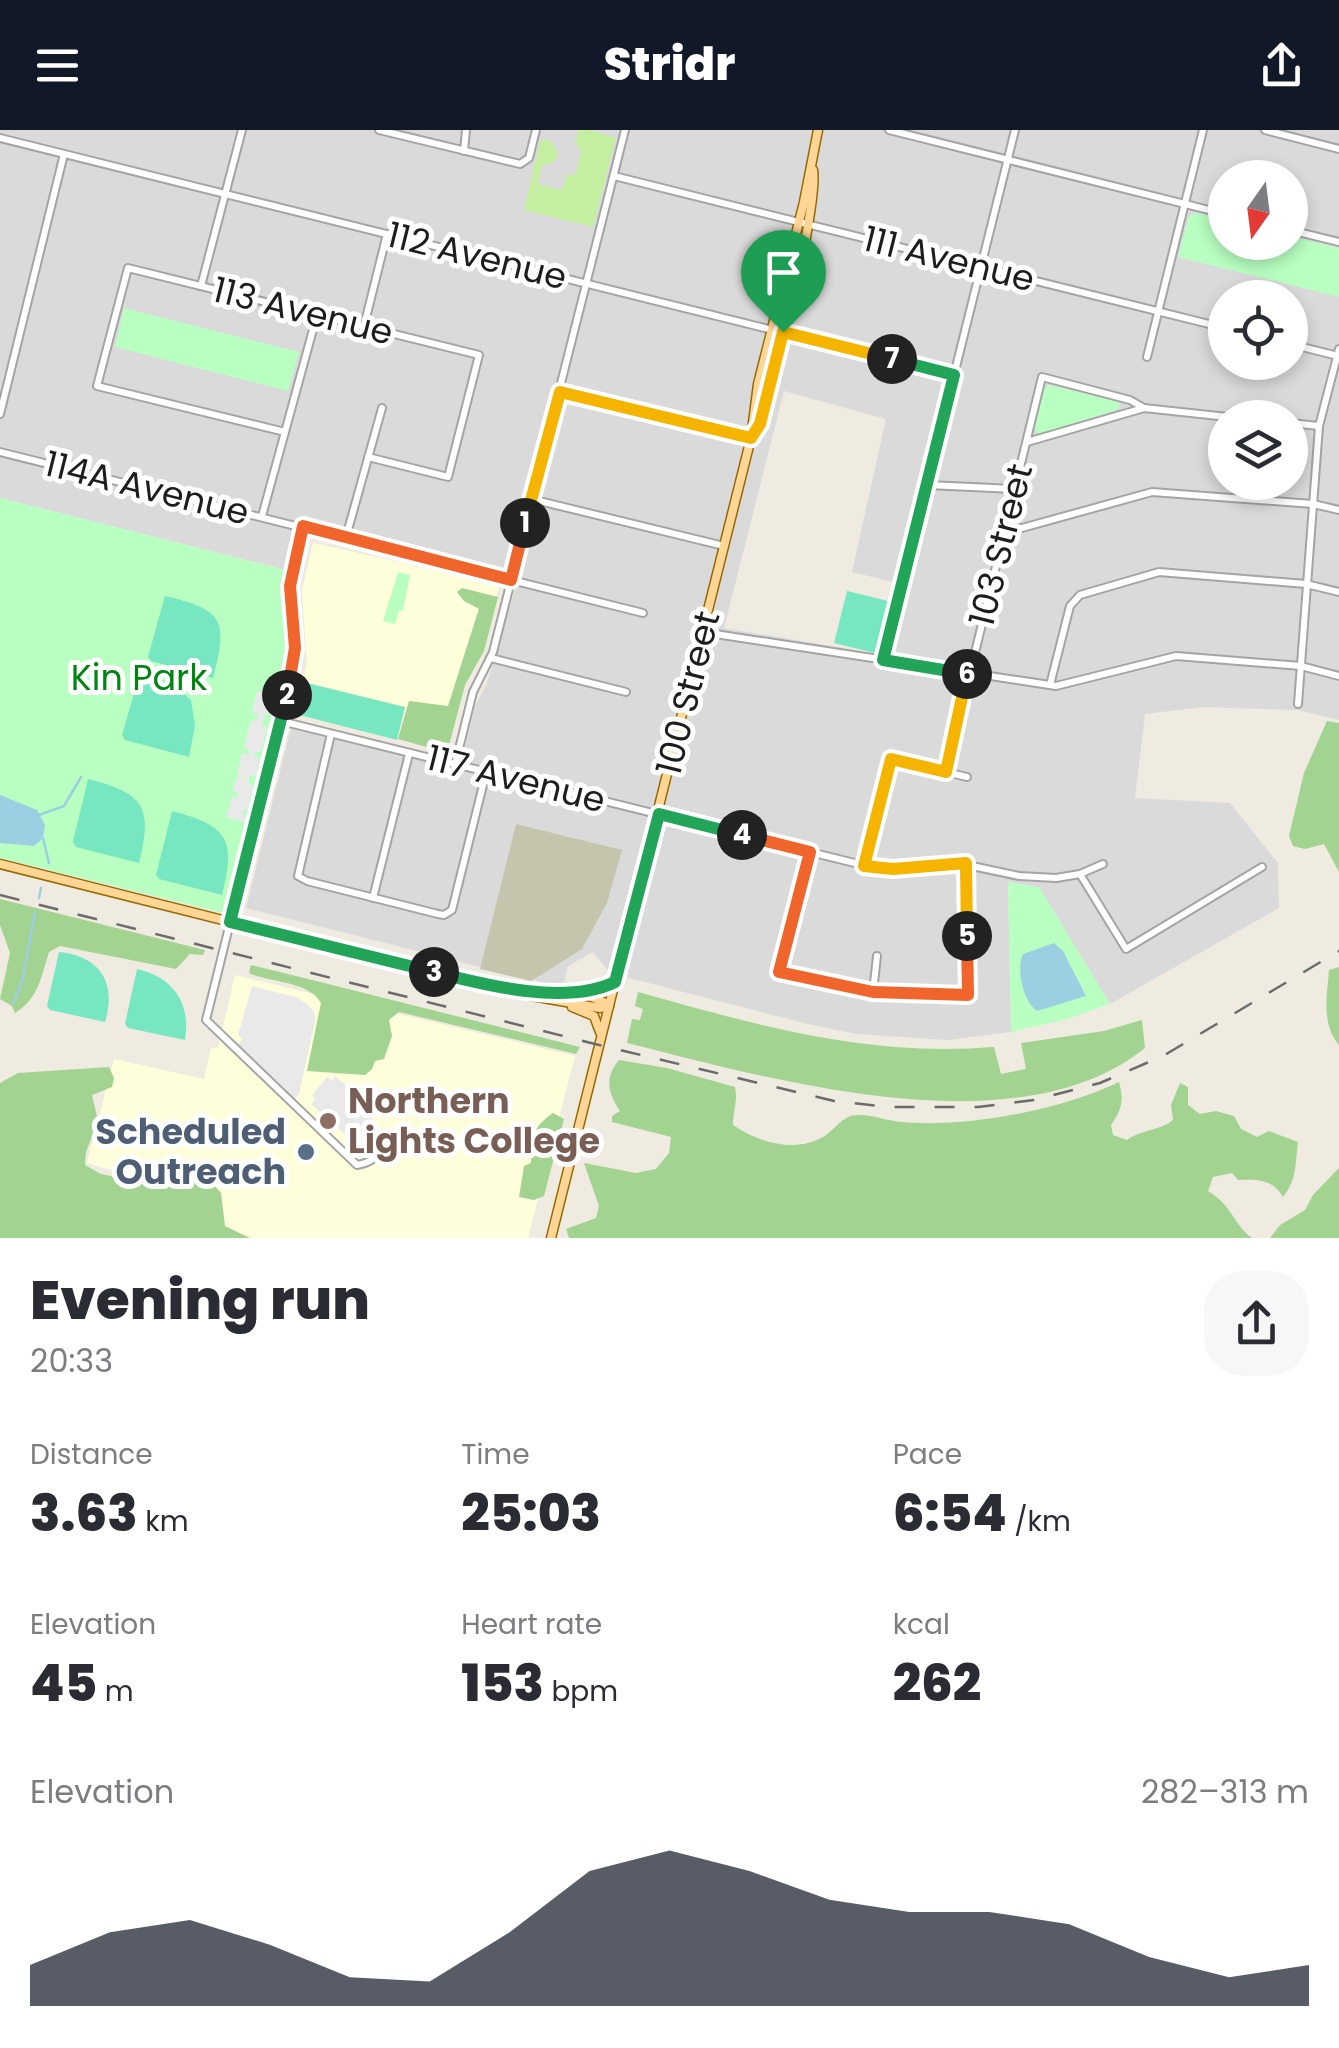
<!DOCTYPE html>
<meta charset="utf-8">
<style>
:root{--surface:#fff;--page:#f7f7f7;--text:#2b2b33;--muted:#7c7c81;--accent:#111827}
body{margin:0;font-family:Poppins,sans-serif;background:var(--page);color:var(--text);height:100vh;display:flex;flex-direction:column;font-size:38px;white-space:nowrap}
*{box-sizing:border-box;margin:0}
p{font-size:32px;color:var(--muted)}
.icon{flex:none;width:55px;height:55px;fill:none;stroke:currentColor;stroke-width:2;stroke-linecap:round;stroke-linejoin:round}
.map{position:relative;height:1108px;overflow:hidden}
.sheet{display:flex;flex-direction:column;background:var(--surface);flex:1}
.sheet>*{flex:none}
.needle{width:65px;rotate:194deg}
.tools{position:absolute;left:1208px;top:30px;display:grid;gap:20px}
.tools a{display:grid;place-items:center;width:100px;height:100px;border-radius:50%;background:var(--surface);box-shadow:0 5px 15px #0003;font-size:50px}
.pin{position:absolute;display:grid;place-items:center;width:85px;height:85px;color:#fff;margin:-102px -42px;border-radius:50% 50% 50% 0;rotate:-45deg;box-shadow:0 0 10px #0007}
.pin .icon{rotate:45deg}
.km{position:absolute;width:50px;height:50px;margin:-25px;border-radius:50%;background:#222;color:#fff;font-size:28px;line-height:50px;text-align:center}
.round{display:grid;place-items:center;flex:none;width:105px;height:105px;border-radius:40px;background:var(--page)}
.summary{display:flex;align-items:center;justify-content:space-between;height:170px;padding:0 30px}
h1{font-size:55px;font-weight:800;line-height:75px}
.metrics{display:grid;grid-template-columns:repeat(3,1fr);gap:15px;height:170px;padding:10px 30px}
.metrics div{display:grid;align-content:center}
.metrics b{font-size:50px;font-weight:800}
.metrics small{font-size:28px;font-weight:400}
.metrics p{font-size:28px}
.chart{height:280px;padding:20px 30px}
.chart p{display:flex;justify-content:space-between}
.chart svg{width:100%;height:180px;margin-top:10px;fill:var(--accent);opacity:.7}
header{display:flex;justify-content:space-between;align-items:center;height:130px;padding:0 30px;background:var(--accent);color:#fff;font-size:45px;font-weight:800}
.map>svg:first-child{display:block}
.residential{fill:#dbdada;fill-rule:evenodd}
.education{fill:#feffda}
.construction{fill:#c4c5ac}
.grass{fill:#c4efa1}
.forest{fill:#a2d391}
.park{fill:#b8ffc1}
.pitch{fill:#76e7c0}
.parking{fill:#e9e9e9}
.water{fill:#9dcfe2}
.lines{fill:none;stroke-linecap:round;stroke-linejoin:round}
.stream{stroke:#9dcfe2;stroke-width:2.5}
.minor-casing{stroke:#a4a4a4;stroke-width:10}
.major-casing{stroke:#956a00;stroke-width:11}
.minor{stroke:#fff;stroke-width:6}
.major{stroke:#ffd696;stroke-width:8}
.rail{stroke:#6b6b6b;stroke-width:2.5;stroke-dasharray:20 20;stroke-linecap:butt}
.split-1-casing{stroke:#fff;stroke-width:20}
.split-2-casing{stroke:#fff;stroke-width:20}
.split-3-casing{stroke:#fff;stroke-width:20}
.split-4-casing{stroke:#fff;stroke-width:20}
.split-5-casing{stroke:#fff;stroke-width:20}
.split-6-casing{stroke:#fff;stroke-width:20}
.split-7-casing{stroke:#fff;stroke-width:20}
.split-8-casing{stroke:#fff;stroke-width:20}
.split-1{stroke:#f5b400;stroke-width:12}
.split-2{stroke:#f0652b;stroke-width:12}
.split-3{stroke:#22a559;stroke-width:12}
.split-4{stroke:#22a559;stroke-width:12}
.split-5{stroke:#f0652b;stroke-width:12}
.split-6{stroke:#f5b400;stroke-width:12}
.split-7{stroke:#22a559;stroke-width:12}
.split-8{stroke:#f5b400;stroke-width:12}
.education-dot{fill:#8d6e63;stroke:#fff;stroke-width:4}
.service-dot{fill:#5c6f8a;stroke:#fff;stroke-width:4}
.labels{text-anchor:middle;stroke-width:10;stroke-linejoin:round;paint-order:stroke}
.street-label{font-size:35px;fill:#1d1d1d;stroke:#fff}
.park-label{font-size:35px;fill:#008510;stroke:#fff}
.education-label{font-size:35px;font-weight:bold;fill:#785e54;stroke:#fff;text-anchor:start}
.service-label{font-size:35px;font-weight:bold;fill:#4e5e75;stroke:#fff;text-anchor:end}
</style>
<header><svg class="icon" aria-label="menu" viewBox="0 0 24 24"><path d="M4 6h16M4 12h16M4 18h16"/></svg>Stridr<svg class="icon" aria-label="share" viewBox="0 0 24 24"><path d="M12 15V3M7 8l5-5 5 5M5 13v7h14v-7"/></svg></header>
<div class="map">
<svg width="1339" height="1108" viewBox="0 0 1339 1108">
<rect width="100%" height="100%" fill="#efebe1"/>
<path class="residential" d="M0 0H1339V590L1298 580 1202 577 1145 584 1135 668 1230 673 1278 733 1279 778 1110 874 1039 758 1008 753 1011 902 947 910 857 904 808 894 610 843 593 822 568 836 563 858 246 778 291 598 460 640 475 576 487 553 519 446 298 391 286 440 0 368ZM1225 48H1290V112H1225ZM1225 168H1290V232H1225ZM784 261 886 289 852 442 897 453 879 524 724 498ZM1225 288H1290V352H1225Z"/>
<g class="education">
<polygon points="313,413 499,454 496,467 483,464 448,577 409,571 398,610 294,584 307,534 302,460"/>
<polygon points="235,845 575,926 528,1108 189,1108 165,1101 153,1052 87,1033 114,929 204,949 211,918 218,918"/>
</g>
<polygon class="construction" points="516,694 622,720 607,773 582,819 531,851 480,839"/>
<polygon class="grass" points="579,0 591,0 616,8 593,97 524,80 540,12 542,9 552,12 558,24 554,32 542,35 538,54 562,60 567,45 576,44 581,20 575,13"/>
<g class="forest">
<polygon points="462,458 498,467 484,521 465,555 448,619 441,621 398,609 409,571 448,576 479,479 464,471 457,462"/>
<polygon points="1327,591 1339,593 1339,742 1324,714 1305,719 1293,716 1289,706 1304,643"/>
<path d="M0 769 205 820 203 825 190 824 176 839 60 816 49 822C41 847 39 868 15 883L12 876 0 869 10 823 0 795Z"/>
<path d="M251 835 288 844 580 917 576 924 399 882 389 890 392 906 384 929 375 931 372 939 365 945 307 941 321 873C309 851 271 853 249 843Z"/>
<path d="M1339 837V915C1321 894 1327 865 1329 840Z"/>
<path d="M638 862C760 896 866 927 994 917L1001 944 1026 939 1021 913 1104 901 1142 890 1145 918C1017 1021 772 949 627 913L632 889 640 890 643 879 635 876Z"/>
<path d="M619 930 667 938 735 957C738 971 733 981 733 995 759 1013 798 1024 826 1005 837 997 844 985 857 985 872 984 887 991 902 992 967 998 1061 980 1119 952 1124 970 1122 980 1111 995L1113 1005 1127 1010C1142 999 1160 1001 1173 990L1171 975 1180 953 1188 957V975L1200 984 1216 981 1234 986 1241 999 1257 1007 1269 1001 1298 1012C1295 1034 1297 1050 1283 1067 1273 1049 1257 1049 1238 1050L1232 1043 1213 1047 1208 1061C1234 1077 1232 1093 1252 1108H569L566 1099 596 1088 599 1076 584 1033 636 1043 656 1039 669 1023 671 1007 612 992V986L620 981C608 963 604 948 619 930Z"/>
<polygon points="109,937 114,948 112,957 92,965 98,991 86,1022 85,1035 101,1044 135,1051 153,1059 189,1052 213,1054 221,1063 225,1096 250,1108 0,1108 0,953 18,943"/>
<path d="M553 983 564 989 544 1066 534 1070 519 1067 524 1036 531 1033C534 1007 529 1000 553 983Z"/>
<polygon points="1339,1038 1339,1108 1270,1108 1280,1095 1305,1080 1313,1065"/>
</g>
<g class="park">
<polygon points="1197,83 1225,90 1225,112 1290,112 1290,106 1339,118 1339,167 1178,127 1189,86"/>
<polygon points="124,178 299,222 288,261 115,217"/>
<polygon points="1049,255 1119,272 1119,279 1039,304 1034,299 1044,259"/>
<polygon points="0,368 286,440 281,472 288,529 224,783 0,728"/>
<polygon points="398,442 410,445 403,481 399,481 395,494 383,491"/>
<polygon points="1008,752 1039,757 1110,874 1067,889 1011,902"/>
</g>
<g class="pitch">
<polygon points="847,461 892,472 879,524 834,513"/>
<path d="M165 466C224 480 228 490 213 548L151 531 148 527Z"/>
<polygon points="140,543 171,553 191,570 195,595 189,627 125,610 122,605"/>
<polygon points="303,552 405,577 397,610 295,584"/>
<path d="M88 649C144 663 153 677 139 733L76 717 73 712Z"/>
<path d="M172 681C228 696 236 709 222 765L159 749 156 745Z"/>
<path d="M59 822C100 826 117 853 105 892L50 880 47 876Z"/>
<path d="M137 839C173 847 191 873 185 910L128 898 125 894Z"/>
</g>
<g class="parking">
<polygon points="257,561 270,564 270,567 275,569 271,584 265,584 262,595 267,597 261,622 255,622 255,627 260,628 256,646 250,645 248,654 253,655 247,681 241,681 246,686 244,692 226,687 232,667 237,668 238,663 233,661 236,648 243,647 237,645 242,623 248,625 249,620 244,618 251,590 256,591 258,584 252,582"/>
<polygon points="252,856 299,868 314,881 315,891 299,964 293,971 236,916 242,910 238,905"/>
<polygon points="335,946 370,976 374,985 363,1011 355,1013 311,974 315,969 312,965 327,947 332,950"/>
</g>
<g class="water">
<polygon points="0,665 37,680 45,695 43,708 34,716 0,713"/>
<path d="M1054 813 1063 821 1086 866 1037 881C1023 872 1016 839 1023 824Z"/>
</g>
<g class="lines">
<g class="stream">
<polyline points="39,685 64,676 81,647"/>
<polyline points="43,708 49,733"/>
<polyline points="39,768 41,758"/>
<polyline points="13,874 23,848 35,782"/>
</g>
<g class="minor-casing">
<g id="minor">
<polyline points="379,0 520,34 529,28 536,0"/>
<polyline points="889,0 1225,84"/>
<polyline points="1265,0 1339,19"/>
<polyline points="0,8 954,245"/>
<polyline points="464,21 466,0"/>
<polyline points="614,46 1225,198"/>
<polyline points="1290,100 1339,112"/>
<polyline points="201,156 242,0"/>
<polyline points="364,196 387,104"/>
<polyline points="1290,214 1338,226"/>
<polyline points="1147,227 1203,0"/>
<polyline points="560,262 751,308"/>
<polyline points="0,284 64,24"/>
<polyline points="1290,293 1319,296"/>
<polyline points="285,302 97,256 128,138 479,225 448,347 368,327"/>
<polyline points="1027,312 1144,278 1237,288"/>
<polyline points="0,322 643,483"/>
<polyline points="928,355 1014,359"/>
<polyline points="531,369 724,416"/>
<polyline points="262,386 317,185"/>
<path d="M303 397 290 456 295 518 290 550 206 890 357 1035C373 1032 378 1027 382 1011"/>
<polyline points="1004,403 1152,362 1313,374 1339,380"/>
<polyline points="346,407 382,278"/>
<polyline points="702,502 1056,556 1176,526 1301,536 1339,546"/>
<polyline points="491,528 626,562"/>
<polyline points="883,530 1015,0"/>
<polyline points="1050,555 1070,476 1080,465 1159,442 1306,454 1339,462"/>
<polyline points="1298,574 1319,296 1339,219"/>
<polyline points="281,591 875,738 958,733 1019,746 1056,748 1080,744 1103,734"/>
<polyline points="331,604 298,746 307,751 438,784 444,785 452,780 486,643"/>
<polyline points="455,635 473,562 493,522 625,0"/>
<polyline points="946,642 1042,247 1130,270 1144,278"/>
<path d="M810 722 779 842C843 857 902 866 968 865L965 733"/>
<polyline points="864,736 891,629 967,647"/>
<polyline points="1080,744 1126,819 1262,737"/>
<polyline points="373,768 409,624"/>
<polyline points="873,862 877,826"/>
</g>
</g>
<g class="major-casing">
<g id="major">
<path d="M751 307C771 276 819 74 813 40"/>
<polyline points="0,734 509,862 600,878 609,876"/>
<path d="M513 857C539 861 590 859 609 876"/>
<polyline points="582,864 615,852"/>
<polyline points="572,877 594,886 600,902"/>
<polyline points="551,1108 751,308 758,254 804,72 818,0"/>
</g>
</g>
<use href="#minor" class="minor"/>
<use href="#major" class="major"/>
<polyline class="rail" points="0,765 599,915 834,971 888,977 978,977 1034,970 1100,953 1163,926 1339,821"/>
</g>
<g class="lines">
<g class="split-1-casing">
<polyline id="split-1" points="525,393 560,262 751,308 760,294 783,202"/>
</g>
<g class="split-2-casing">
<polyline id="split-2" points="287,565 295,518 290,456 303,396 511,450 525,393"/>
</g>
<g class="split-3-casing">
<polyline id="split-3" points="287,565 230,792 434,842"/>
</g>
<g class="split-4-casing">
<path id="split-4" d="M434 842C485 855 566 876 615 852L659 684 742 705"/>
</g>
<g class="split-5-casing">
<polyline id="split-5" points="742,705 810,722 779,842 873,862 968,865 967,806"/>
</g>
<g class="split-6-casing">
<polyline id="split-6" points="967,806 966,733 893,739 864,736 891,629 946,642 967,544"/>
</g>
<g class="split-7-casing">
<polyline id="split-7" points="892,229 954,245 883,530 967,544"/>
</g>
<g class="split-8-casing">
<polyline id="split-8" points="783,202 892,229"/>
</g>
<use href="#split-1" class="split-1"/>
<use href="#split-2" class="split-2"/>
<use href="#split-3" class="split-3"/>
<use href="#split-4" class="split-4"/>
<use href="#split-5" class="split-5"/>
<use href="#split-6" class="split-6"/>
<use href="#split-7" class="split-7"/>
<use href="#split-8" class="split-8"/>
</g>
<circle class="education-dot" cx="328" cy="991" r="10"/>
<circle class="service-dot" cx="306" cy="1022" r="10"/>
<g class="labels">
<g class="street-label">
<text transform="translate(477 126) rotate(14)" y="12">112 Avenue</text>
<text transform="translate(949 129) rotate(14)" y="12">111 Avenue</text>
<text transform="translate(303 181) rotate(14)" y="12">113 Avenue</text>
<text transform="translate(147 358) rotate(14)" y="12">114A Avenue</text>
<text transform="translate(1001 415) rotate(-76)" y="12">103 Street</text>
<text transform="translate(688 563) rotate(-76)" y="12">100 Street</text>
<text transform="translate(516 649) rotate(14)" y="12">117 Avenue</text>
</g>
<g class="park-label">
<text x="139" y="560">Kin Park</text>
</g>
<g class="education-label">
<text x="348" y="983">Northern<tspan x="348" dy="40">Lights College</tspan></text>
</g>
<g class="service-label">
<text x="286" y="1014">Scheduled<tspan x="286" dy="40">Outreach</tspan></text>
</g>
</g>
</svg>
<div class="tools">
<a><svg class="needle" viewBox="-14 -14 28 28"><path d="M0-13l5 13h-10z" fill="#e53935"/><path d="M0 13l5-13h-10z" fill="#7c7c81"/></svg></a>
<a><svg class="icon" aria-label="locate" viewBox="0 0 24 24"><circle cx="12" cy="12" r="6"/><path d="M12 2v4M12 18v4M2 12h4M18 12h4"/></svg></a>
<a><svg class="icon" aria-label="layers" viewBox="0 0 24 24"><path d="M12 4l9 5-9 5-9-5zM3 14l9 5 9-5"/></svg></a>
</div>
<div class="pin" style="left:783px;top:202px;background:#1e9e55"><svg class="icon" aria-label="arrive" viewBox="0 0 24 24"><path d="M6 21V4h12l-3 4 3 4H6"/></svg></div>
<b class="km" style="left:525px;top:393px">1</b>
<b class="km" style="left:287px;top:565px">2</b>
<b class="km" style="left:434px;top:842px">3</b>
<b class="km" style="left:742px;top:705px">4</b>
<b class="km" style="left:967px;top:806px">5</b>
<b class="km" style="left:967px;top:544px">6</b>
<b class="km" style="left:892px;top:229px">7</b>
</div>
<section class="sheet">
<div class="summary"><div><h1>Evening run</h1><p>20:33</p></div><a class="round"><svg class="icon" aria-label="share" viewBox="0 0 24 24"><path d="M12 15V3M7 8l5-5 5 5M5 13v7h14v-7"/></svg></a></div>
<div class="metrics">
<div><p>Distance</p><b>3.63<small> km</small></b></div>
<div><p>Time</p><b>25:03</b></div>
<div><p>Pace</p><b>6:54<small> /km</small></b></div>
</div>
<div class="metrics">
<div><p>Elevation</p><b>45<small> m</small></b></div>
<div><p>Heart rate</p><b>153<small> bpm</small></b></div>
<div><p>kcal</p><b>262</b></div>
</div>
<div class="chart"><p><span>Elevation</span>282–313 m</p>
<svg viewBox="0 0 160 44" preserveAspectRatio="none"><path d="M0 44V34L10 26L20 23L30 29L40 37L50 38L60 26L70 11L80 6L90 11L100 18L110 21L120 21L130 24L140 32L150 37L160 34V44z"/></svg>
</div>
</section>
